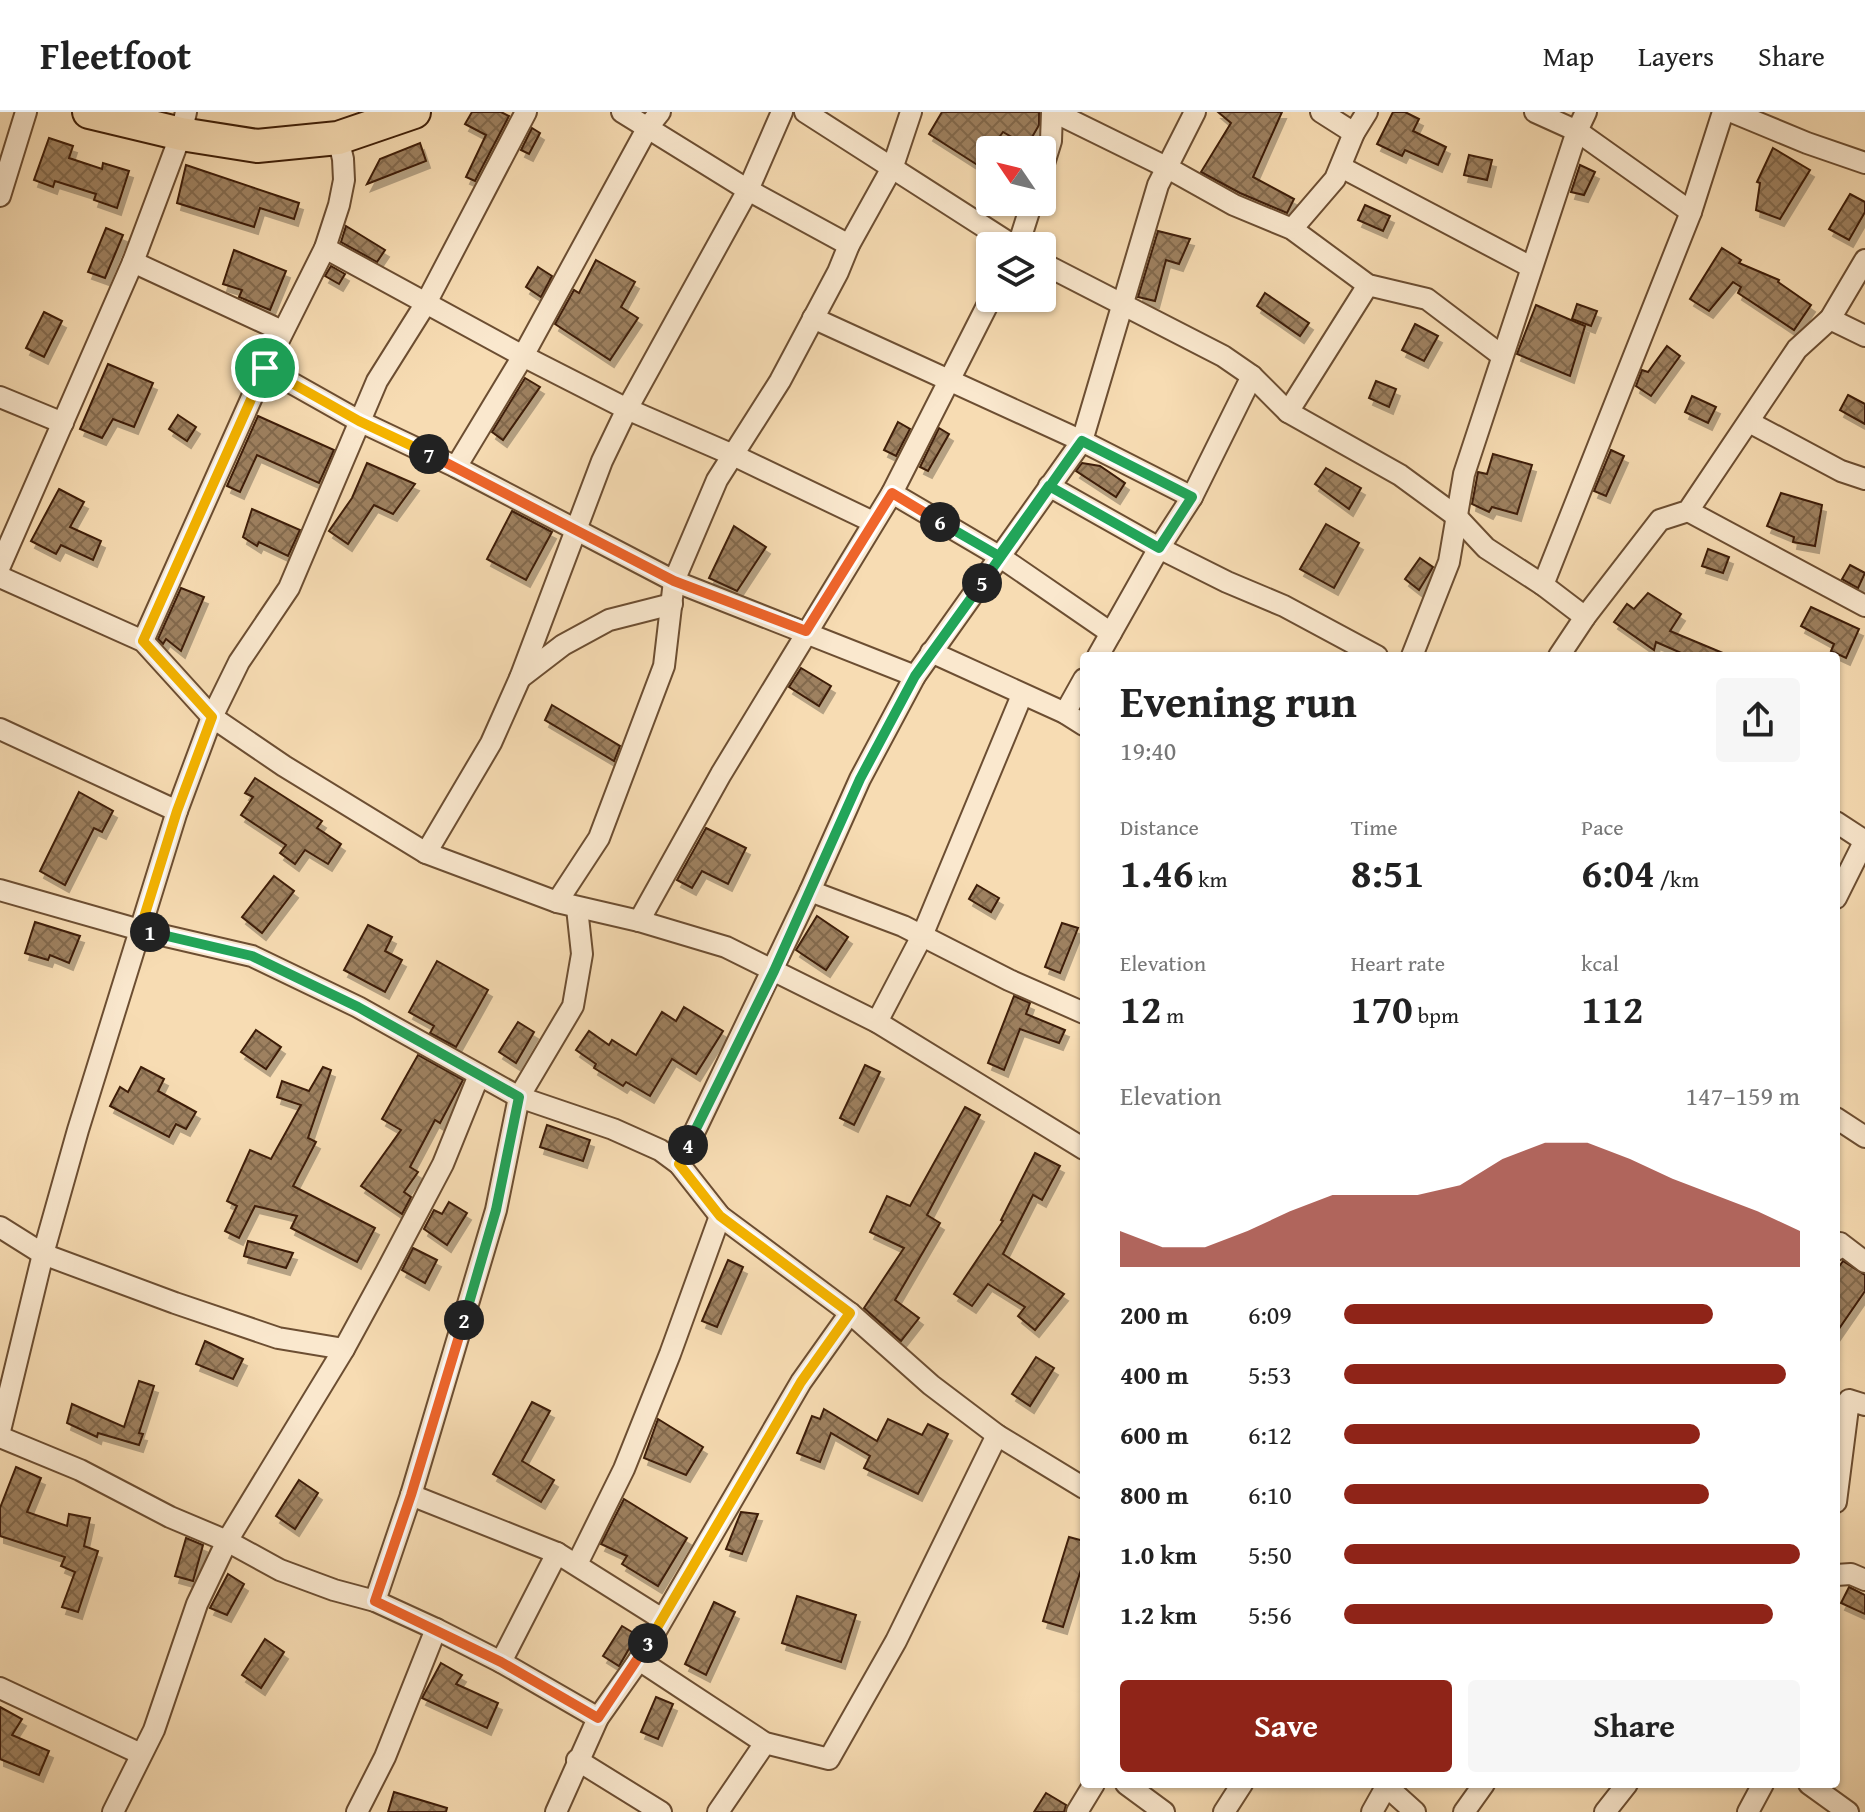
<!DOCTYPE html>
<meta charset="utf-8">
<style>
:root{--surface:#fff;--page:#f6f6f6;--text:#222;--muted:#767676;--line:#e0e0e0;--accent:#8f2418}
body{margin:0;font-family:"Gentium Book Plus",serif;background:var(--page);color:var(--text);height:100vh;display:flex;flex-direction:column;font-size:30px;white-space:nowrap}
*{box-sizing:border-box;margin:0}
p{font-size:26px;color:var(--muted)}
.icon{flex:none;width:44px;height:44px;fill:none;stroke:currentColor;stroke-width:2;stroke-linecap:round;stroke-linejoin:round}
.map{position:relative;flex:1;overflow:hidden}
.panel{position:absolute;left:1080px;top:540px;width:760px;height:1136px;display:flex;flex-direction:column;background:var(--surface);border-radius:8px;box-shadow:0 2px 6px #0004}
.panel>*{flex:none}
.needle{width:52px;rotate:305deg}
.tools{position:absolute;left:976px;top:24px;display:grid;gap:16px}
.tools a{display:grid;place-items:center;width:80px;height:80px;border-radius:8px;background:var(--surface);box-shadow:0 2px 6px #0004;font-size:40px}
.pin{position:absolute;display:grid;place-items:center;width:68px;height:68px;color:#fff;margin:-34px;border:4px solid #fff;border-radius:50%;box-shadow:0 2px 8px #0007}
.km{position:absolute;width:40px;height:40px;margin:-20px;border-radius:50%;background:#222;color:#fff;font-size:22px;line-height:40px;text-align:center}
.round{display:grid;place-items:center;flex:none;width:84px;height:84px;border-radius:8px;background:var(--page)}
.headline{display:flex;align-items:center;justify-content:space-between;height:136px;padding:0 40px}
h1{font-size:44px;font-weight:700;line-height:60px}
.stats{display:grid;grid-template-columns:repeat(3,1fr);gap:12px;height:136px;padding:8px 40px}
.stats div{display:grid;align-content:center}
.stats b{font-size:40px;font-weight:700}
.stats small{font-size:22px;font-weight:400}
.stats p{font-size:22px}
.chart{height:224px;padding:16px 40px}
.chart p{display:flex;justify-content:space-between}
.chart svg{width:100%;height:144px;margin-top:8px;fill:var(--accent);opacity:.7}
.action{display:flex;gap:16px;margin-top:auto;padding:16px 40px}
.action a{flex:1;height:92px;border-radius:8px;background:var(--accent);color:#fff;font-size:32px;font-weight:700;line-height:92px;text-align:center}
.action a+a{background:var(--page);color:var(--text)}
ul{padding:0 40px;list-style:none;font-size:26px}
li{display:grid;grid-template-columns:128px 96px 1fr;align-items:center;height:60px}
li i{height:20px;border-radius:10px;background:var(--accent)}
header{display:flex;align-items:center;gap:48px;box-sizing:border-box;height:112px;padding:0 40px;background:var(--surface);border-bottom:2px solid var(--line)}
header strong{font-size:38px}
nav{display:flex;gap:44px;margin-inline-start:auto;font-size:28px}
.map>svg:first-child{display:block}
.building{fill:url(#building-cross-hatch);stroke:#3e1e07;stroke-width:2;filter:url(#shadow)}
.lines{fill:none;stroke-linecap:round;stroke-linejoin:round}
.minor-casing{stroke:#6c4e32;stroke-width:24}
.primary-casing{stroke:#3e1e07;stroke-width:36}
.minor{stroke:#fae8ce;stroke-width:20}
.primary{stroke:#f7dcb3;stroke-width:32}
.split-1-casing{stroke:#fff;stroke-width:16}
.split-2-casing{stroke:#fff;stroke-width:16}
.split-3-casing{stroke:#fff;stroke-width:16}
.split-4-casing{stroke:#fff;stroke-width:16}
.split-5-casing{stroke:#fff;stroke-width:16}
.split-6-casing{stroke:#fff;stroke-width:16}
.split-7-casing{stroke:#fff;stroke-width:16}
.split-8-casing{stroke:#fff;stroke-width:16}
.split-1{stroke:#f5b400;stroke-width:10}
.split-2{stroke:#22a559;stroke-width:10}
.split-3{stroke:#f0652b;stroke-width:10}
.split-4{stroke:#f5b400;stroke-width:10}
.split-5{stroke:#22a559;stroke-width:10}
.split-6{stroke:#22a559;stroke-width:10}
.split-7{stroke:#f0652b;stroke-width:10}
.split-8{stroke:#f5b400;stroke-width:10}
</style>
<header>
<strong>Fleetfoot</strong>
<nav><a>Map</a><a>Layers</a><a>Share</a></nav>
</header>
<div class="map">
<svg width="1865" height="1700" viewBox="0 0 1865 1700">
<defs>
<pattern id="building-cross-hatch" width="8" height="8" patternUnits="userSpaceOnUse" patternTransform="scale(2)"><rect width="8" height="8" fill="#9e8160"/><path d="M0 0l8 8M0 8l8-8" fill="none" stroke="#82694d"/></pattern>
<filter id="shadow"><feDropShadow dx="4" dy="7" stdDeviation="0" flood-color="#0004"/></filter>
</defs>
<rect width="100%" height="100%" fill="#f7dcb3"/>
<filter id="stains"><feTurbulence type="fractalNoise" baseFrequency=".0025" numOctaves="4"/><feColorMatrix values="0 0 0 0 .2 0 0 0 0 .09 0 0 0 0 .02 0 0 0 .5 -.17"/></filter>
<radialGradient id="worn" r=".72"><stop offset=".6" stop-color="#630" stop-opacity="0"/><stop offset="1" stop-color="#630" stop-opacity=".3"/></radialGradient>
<g class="building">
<polygon points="472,0 501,0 509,4 475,69 466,65 486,23 465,12"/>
<polygon points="942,0 1039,0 1039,13 1027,34 1003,20 990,38 990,61 929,22"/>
<polygon points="1218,0 1282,0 1253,65 1294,87 1287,101 1240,81 1201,60 1231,11"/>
<polygon points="1393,0 1405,0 1419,7 1413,19 1446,35 1438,53 1405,38 1402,44 1377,32"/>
<polygon points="532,16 540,21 529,42 521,38"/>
<polygon points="49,26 73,34 69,46 102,57 103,51 129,59 117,96 94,88 96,82 55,69 53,75 34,68"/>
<polygon points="420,31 426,49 367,72 380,47"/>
<polygon points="1773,36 1810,58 1780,107 1756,98 1760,71 1757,70"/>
<polygon points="1469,43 1492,48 1487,68 1464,63"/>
<polygon points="186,53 299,91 294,107 260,96 254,115 177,91"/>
<polygon points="1580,53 1595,60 1584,83 1571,80"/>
<polygon points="1850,82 1865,90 1865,100 1849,128 1829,117"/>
<polygon points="1365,93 1390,104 1383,119 1358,108"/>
<polygon points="346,114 385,138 377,150 341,130"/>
<polygon points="106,116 123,123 105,166 88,160"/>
<polygon points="1158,119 1190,127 1179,152 1166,148 1155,189 1138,185"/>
<polygon points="1722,136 1741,148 1739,151 1779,168 1778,170 1811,193 1794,218 1738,181 1741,175 1733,170 1709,199 1690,187"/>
<polygon points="234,138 286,159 270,198 239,185 242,178 223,172"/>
<polygon points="596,148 635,170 621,195 638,206 610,248 555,212 574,178 579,181"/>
<polygon points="331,154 345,162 339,172 325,164"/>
<polygon points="538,155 552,164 541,185 526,175"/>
<polygon points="1265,181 1309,211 1300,224 1257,194"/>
<polygon points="1577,192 1597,199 1591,214 1572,207"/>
<polygon points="1536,193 1585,214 1570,264 1517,242"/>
<polygon points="44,200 62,209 44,245 26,236"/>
<polygon points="1415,212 1438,224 1424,249 1402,238"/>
<polygon points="1667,234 1680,244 1651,284 1636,274 1642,258 1648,260"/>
<polygon points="108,252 153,271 134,315 113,307 102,326 80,317"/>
<polygon points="525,266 540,275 503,328 492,320"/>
<polygon points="1376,269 1396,277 1389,295 1369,286"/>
<polygon points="1848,283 1865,292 1865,312 1840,298"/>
<polygon points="1692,284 1716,295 1708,311 1685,300"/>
<polygon points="178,303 196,315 187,329 169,317"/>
<polygon points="258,304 334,338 319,371 257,343 240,380 227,374"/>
<polygon points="898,310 910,317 896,344 884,338"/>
<polygon points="939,316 949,322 928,359 920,355"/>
<polygon points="1611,338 1624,344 1606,384 1594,379"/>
<polygon points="1493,342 1532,353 1517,402 1492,395 1489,400 1472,392 1478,360 1487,362"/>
<polygon points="367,351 415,372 393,402 374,393 348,432 329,419 352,386"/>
<polygon points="1082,351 1100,354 1125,371 1116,385 1076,359"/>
<polygon points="1326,356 1361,376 1349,397 1315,372"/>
<polygon points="59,377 84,390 70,415 101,429 93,448 61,433 56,442 31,429"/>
<polygon points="1781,381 1822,393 1815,434 1793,430 1794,425 1767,414"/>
<polygon points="252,397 300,418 288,444 259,430 257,434 243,425"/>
<polygon points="512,399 552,420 526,468 487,447"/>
<polygon points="1326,412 1359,431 1334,476 1300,457"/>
<polygon points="734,414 766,435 737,479 709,466"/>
<polygon points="1708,437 1729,445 1723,461 1702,454"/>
<polygon points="1420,446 1433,455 1419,478 1405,467"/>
<polygon points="1850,453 1865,461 1858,476 1842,467"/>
<polygon points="181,476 204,485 181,539 166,527 163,532 158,527"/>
<polygon points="1648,481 1681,502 1670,519 1730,544 1688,544 1656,530 1654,538 1614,510 1627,492 1634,497"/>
<polygon points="1811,495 1859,517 1846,546 1831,539 1834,532 1801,514"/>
<polygon points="801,556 831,574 819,594 789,575"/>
<polygon points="552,593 620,634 614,649 545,608"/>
<polygon points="255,666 322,709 317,716 341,732 328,752 305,738 295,752 280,741 286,733 241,703 253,685 245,681"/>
<polygon points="79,680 113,699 102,720 94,716 65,773 40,759"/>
<polygon points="706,716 746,736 728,772 702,759 692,776 677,768"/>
<polygon points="274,764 294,779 262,821 242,805"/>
<polygon points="977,773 999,786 991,800 969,787"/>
<polygon points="817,804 848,825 826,858 796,838"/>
<polygon points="35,810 80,824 69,851 50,843 48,848 25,841"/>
<polygon points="1062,811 1078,816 1060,861 1045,855"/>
<polygon points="368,813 392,825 385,839 402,848 385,880 344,858"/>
<polygon points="437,849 488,878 456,935 430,921 434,914 409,900"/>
<polygon points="1014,884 1030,891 1026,902 1065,918 1059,931 1020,917 1004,958 988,951"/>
<polygon points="684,895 723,919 696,962 672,947 650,984 626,970 623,974 594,956 596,952 576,938 589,919 609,933 612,928 636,943 662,900 676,909"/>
<polygon points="518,910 534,920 516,951 499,940"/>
<polygon points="256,918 281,935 266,957 241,940"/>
<polygon points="418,943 463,968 440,1011 435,1008 410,1055 418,1060 404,1080 411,1085 402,1102 361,1074 401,1018 382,1007"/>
<polygon points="865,953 880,960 854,1013 840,1006"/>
<polygon points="141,955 164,967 158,979 196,1000 186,1017 176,1012 169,1025 110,994 120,975 128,980"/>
<polygon points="323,955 331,958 308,1026 316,1030 293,1074 375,1116 357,1150 291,1116 297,1104 255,1094 239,1126 225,1119 237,1094 227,1089 250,1038 271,1047 301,993 277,985 282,969 309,979"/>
<polygon points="965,995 980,1003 927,1103 940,1111 895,1188 919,1206 901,1229 864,1196 904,1136 870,1120 887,1084 910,1094"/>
<polygon points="547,1013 590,1028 583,1049 540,1035"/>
<polygon points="1035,1041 1060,1054 1042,1088 1033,1083 1003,1142 1064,1182 1035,1218 1018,1204 1025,1195 988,1172 972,1194 954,1182 1003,1109 1001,1108"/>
<polygon points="449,1090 467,1101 447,1133 424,1117 434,1098 442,1102"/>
<polygon points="248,1129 293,1141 286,1156 244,1144"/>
<polygon points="413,1136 437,1148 425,1171 402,1158"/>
<polygon points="728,1148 743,1155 717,1215 702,1209"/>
<polygon points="1843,1149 1865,1163 1865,1179 1836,1221 1836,1159"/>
<polygon points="205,1229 243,1247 233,1267 196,1252"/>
<polygon points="1036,1245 1054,1256 1030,1294 1012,1282"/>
<polygon points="139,1269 154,1274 139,1321 143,1322 139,1333 98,1321 97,1325 67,1311 72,1292 124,1315"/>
<polygon points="532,1290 550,1299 522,1349 554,1368 541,1390 493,1362"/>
<polygon points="824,1297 877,1329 888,1307 922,1323 928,1312 948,1322 918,1382 864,1356 870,1344 831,1321 820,1350 797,1341 812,1304 820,1307"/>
<polygon points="658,1307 703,1335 686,1363 644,1346"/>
<polygon points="16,1355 41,1366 27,1400 67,1414 69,1402 90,1406 84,1434 98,1439 78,1500 62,1495 75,1460 61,1454 65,1445 0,1424 0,1396"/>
<polygon points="299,1368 318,1381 295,1417 276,1404"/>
<polygon points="624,1387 687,1426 658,1474 622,1452 627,1444 601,1432"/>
<polygon points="741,1400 758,1402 742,1442 726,1437"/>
<polygon points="1069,1425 1084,1429 1084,1448 1063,1515 1043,1509"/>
<polygon points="186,1426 203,1433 193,1469 175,1464"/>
<polygon points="228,1462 244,1472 227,1503 210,1496"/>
<polygon points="1849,1475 1865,1483 1865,1502 1841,1491"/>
<polygon points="797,1484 856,1503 841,1550 782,1531"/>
<polygon points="714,1490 735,1500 706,1563 685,1552"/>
<polygon points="622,1514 637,1523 619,1554 603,1544"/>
<polygon points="265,1527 284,1540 261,1576 242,1563"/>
<polygon points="441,1551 462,1563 456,1572 498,1591 487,1616 422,1586"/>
<polygon points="656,1585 673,1592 658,1627 641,1620"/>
<polygon points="0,1595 22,1607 12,1623 49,1639 39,1663 0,1647"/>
<polygon points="394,1680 447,1696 446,1700 388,1700"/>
<polygon points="1046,1681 1066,1693 1064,1700 1034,1700"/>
</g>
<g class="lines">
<g class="minor-casing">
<g id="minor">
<polyline points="622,0 748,78 849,133"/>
<polyline points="805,0 1014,134"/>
<polyline points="1054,0 1166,55 1234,93 1292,117 1368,173 1427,187 1501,243"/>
<polyline points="1321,0 1354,21"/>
<polyline points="1535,0 1577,19 1691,100"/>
<polyline points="1732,0 1807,31 1865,51"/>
<polyline points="1341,55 1531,155"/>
<polyline points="1042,58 1051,29 1052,0"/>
<polyline points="0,84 26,0"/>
<polyline points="1292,117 1335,67 1354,21 1367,0"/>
<polyline points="1018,134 1032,90"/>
<polyline points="325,136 523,244 627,297 733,343 873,410"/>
<polyline points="133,150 282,219"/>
<polyline points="1042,151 1223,244 1252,264 1288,300 1400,363 1456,404 1486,436 1543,473 1585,505"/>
<polyline points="813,206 1082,329 1192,385"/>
<polyline points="1830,207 1865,224"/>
<polyline points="265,256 359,309 456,355 674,469 915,564"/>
<polyline points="0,285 63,311"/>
<polyline points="1288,300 1368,173"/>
<polyline points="1749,310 1841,359 1865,367"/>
<polyline points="456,355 523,244 648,15 660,0"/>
<polyline points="1049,374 1159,436 1227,470 1284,494 1377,544"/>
<polyline points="892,381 999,444 1111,521"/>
<polyline points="1688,399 1865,494"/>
<polyline points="0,454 133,150 181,22 186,0"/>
<polyline points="0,465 143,529 212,605 284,654 426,741 557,790 639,809 726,835 877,910 1084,1037"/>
<polyline points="1543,473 1691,100 1723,0"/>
<polyline points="143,529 265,256 325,136 339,93 344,68 343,47 338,26"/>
<polyline points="931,540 1065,601 1084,613"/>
<polyline points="1098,544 1159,436 1192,385 1252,264"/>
<polyline points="1412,544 1449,450 1464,362 1577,19 1586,0"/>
<polyline points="1559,544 1585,505 1660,408 1688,399 1797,237 1830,207 1865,148"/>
<polyline points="520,566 563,533 609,508 672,492"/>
<polyline points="1065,601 1084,567"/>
<polyline points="0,617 177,699"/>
<polyline points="1836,710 1865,729"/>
<polyline points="426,741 491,631 520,566 602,349 627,297 748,78 782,0"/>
<polyline points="0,778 140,818 252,844 358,895 519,985 613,1017 660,1038 679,1052 720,1104 850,1201 931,1273 997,1323 1084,1376"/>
<polyline points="810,779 860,667 915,564 1082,329 1158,73 1195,0"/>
<polyline points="1836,786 1865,728"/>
<polyline points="557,790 599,726 664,554 674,469 717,368 780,269 838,160 849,133 893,54 911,0"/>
<polyline points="639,809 721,662 892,381 991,186"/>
<polyline points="877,910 922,824 1022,583"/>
<polyline points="1836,1006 1865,1025"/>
<polyline points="679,1052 810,779 903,814 1009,868 1084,901"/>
<polyline points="0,1115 43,1142 175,1191 278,1226 344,1237"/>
<polyline points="1836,1138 1840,1131 1865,1150"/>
<polyline points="0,1319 43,1142 78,1018 177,699 212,605 239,550 289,476 377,269 426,191 526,0"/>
<polyline points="0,1325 80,1358 170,1405 227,1429 280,1458 334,1478 375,1489 436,1517 501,1550 598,1606"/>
<polyline points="411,1383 557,1441 662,1507"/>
<polyline points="1836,1390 1849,1288 1865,1293"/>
<polyline points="577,1452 624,1357 670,1242 720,1104"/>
<polyline points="1836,1463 1851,1462 1865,1468"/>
<polyline points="375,1489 411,1383 496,1098 519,985 573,894 582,842 577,796"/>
<polyline points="639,1548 765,1631 829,1647 896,1529 997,1323"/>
<polyline points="501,1550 557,1441"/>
<polyline points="0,1576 141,1642"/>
<polyline points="577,1648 661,1700"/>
<polyline points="1126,1672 1164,1700"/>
<polyline points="1384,1672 1415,1700"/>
<polyline points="1809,1672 1848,1700"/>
<polyline points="113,1700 154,1618 197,1492 227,1429 344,1237 386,1160 443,1052 479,963"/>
<polyline points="357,1700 385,1645 436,1517"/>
<polyline points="556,1700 598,1606 639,1548 801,1270 850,1201"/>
<polyline points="718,1700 765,1631"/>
<polyline points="1077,1700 1094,1672"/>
<polyline points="1224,1700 1242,1672"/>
<polyline points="1372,1700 1386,1675"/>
<polyline points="1464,1700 1484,1672"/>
<polyline points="1605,1700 1627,1672"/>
<polyline points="1748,1700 1763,1672"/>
</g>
</g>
<g class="primary-casing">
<polyline id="primary" points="89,0 181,22 257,34 338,26 414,0"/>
</g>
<use href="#minor" class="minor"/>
<use href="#primary" class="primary"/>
</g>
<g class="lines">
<g class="split-1-casing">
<polyline id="split-1" points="150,820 140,818 177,699 212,605 143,529 265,256"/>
</g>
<g class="split-2-casing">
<polyline id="split-2" points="150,820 252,844 358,895 519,985 496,1098 464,1208"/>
</g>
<g class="split-3-casing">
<polyline id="split-3" points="464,1208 411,1383 375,1489 501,1550 598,1606 648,1531"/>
</g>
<g class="split-4-casing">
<polyline id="split-4" points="648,1531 801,1270 850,1201 720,1104 679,1052 688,1033"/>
</g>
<g class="split-5-casing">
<polyline id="split-5" points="688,1033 774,859 860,667 915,564 982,471"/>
</g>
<g class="split-6-casing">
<path id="split-6" d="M940 410 999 444 1049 374 1159 436 1192 385 1082 329C1048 376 1016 424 982 471"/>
</g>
<g class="split-7-casing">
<polyline id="split-7" points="429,342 674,469 806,519 892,381 940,410"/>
</g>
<g class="split-8-casing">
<polyline id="split-8" points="265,256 359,309 429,342"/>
</g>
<use href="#split-1" class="split-1"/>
<use href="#split-2" class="split-2"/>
<use href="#split-3" class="split-3"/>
<use href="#split-4" class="split-4"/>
<use href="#split-5" class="split-5"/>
<use href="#split-6" class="split-6"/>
<use href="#split-7" class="split-7"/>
<use href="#split-8" class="split-8"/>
</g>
<rect width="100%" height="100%" filter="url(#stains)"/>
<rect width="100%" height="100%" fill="url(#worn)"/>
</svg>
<div class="tools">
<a><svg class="needle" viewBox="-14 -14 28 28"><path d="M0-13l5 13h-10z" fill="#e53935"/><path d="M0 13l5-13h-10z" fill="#767676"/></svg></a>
<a><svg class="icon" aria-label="layers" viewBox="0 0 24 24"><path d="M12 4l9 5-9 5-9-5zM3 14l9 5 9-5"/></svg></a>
</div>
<div class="pin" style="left:265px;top:256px;background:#1e9e55"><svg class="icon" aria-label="arrive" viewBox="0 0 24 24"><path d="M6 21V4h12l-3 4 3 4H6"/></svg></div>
<b class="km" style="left:150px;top:820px">1</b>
<b class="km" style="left:464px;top:1208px">2</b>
<b class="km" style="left:648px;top:1531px">3</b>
<b class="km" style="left:688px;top:1033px">4</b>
<b class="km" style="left:982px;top:471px">5</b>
<b class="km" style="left:940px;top:410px">6</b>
<b class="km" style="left:429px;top:342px">7</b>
<section class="panel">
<div class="headline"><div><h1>Evening run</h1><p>19:40</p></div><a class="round"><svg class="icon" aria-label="share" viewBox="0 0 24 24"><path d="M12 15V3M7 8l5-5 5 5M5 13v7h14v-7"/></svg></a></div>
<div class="stats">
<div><p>Distance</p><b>1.46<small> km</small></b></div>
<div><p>Time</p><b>8:51</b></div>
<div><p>Pace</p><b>6:04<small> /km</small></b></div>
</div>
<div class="stats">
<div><p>Elevation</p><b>12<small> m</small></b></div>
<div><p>Heart rate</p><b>170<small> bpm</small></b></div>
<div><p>kcal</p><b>112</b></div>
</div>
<div class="chart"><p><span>Elevation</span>147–159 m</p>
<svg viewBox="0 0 160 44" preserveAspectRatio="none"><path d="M0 44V33L10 38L20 38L30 33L40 27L50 22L60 22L70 22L80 19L90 11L100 6L110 6L120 11L130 17L140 22L150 27L160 33V44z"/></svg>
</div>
<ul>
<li><b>200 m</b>6:09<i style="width:81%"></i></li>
<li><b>400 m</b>5:53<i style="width:97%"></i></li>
<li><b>600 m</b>6:12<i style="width:78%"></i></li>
<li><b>800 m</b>6:10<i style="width:80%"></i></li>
<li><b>1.0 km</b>5:50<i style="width:100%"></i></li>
<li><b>1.2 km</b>5:56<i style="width:94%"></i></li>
</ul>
<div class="action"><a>Save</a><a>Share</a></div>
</section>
</div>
